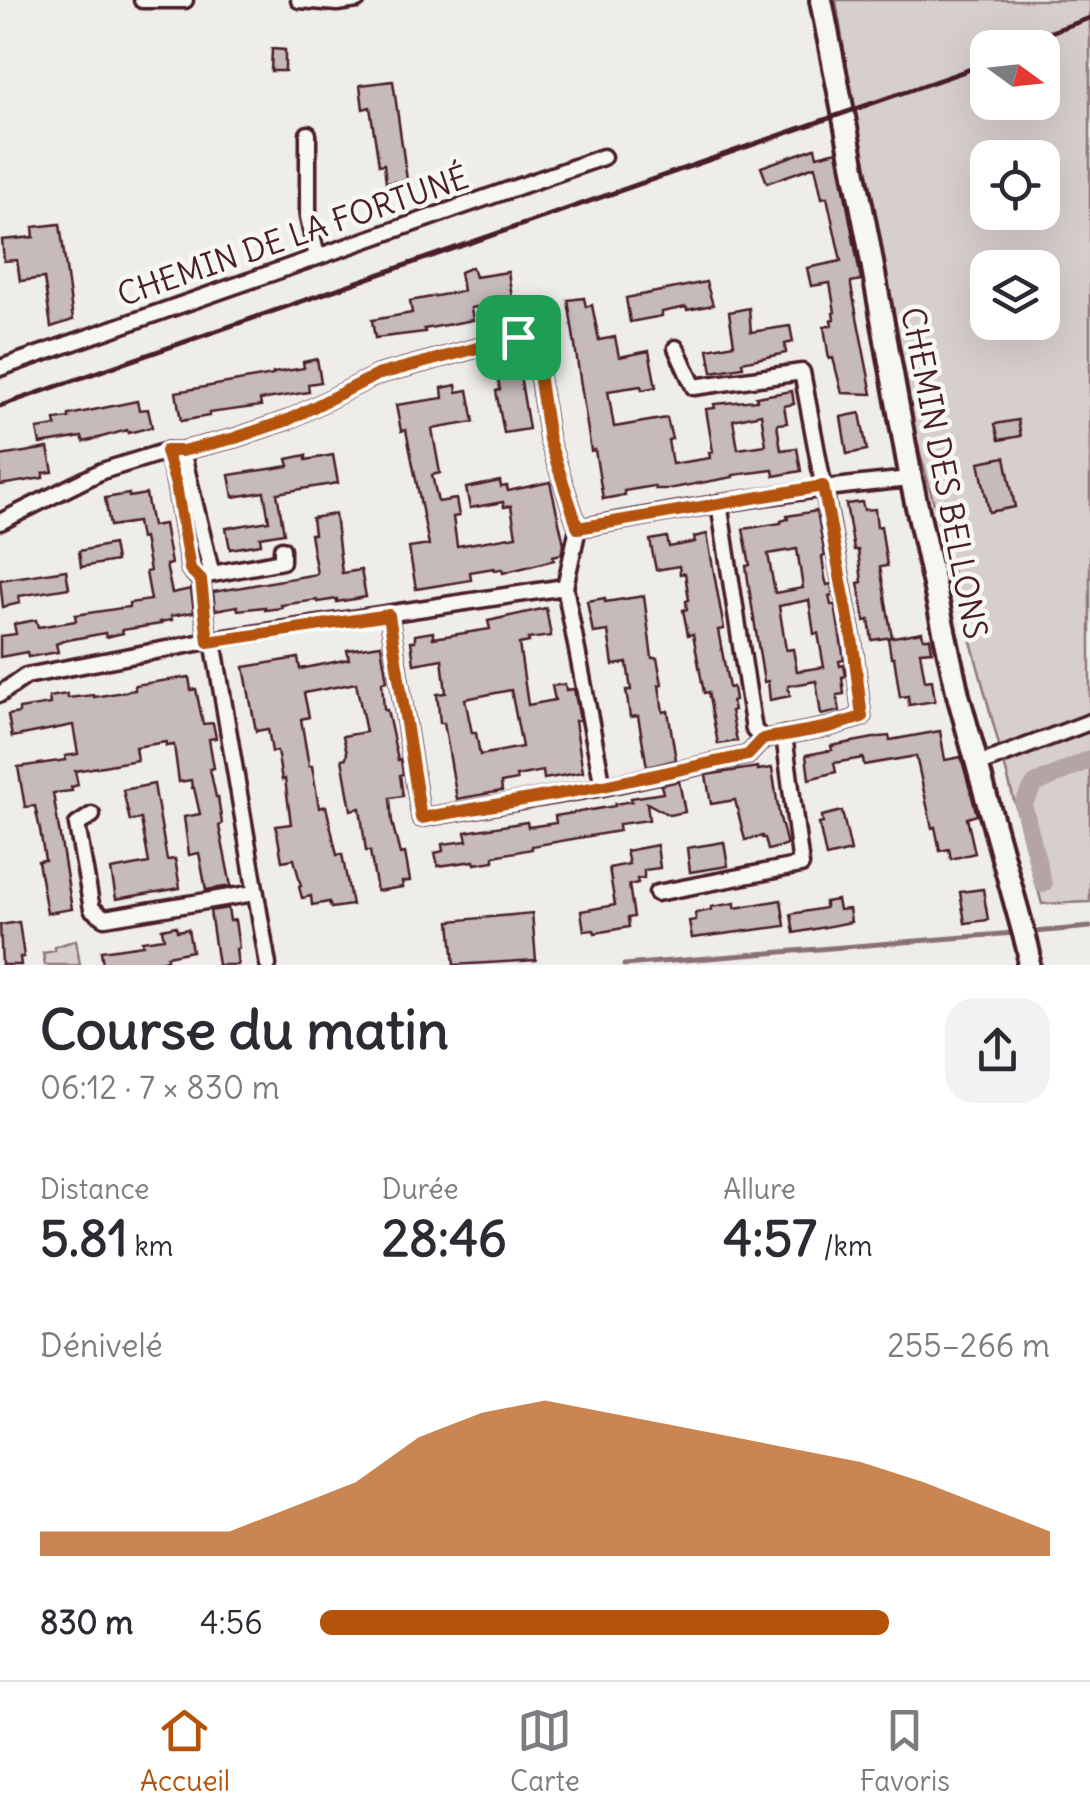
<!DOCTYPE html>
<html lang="fr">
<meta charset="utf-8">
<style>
:root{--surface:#fff;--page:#f2f2f3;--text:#2b2b33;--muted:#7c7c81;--line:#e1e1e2;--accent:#b45309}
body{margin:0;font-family:Delius,sans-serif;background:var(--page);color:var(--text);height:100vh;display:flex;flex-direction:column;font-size:38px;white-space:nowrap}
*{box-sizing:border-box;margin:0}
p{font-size:32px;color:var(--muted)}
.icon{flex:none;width:55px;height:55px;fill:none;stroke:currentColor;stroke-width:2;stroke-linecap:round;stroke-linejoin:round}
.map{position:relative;height:965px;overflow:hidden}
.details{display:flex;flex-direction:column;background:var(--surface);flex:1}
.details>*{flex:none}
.needle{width:65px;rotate:105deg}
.controls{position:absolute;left:970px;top:30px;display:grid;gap:20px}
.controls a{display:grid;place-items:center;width:90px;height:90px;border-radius:20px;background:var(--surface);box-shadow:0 10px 40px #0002;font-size:50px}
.pin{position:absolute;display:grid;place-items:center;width:85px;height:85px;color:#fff;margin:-42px;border-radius:20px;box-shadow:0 5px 15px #0006}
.round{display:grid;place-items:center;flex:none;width:105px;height:105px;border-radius:30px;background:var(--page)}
.head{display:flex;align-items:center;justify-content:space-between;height:170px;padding:0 40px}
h1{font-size:55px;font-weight:700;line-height:75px}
.figures{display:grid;grid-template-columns:repeat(3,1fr);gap:15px;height:170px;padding:10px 40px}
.figures div{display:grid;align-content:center}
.figures b{font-size:50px;font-weight:700}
.figures small{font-size:28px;font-weight:400}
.figures p{font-size:28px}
.chart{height:280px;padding:20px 40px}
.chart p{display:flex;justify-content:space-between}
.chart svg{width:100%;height:180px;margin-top:10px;fill:var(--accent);opacity:.7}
ul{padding:0 40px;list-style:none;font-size:32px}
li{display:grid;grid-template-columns:160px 120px 1fr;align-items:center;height:75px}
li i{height:25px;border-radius:12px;background:var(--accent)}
.menu{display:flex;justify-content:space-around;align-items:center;height:140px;border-top:2px solid var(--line);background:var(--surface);font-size:28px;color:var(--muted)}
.menu a{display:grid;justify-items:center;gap:5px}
.menu .current{color:var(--accent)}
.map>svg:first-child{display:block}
.green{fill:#d7cfce;stroke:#90777c;stroke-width:2.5;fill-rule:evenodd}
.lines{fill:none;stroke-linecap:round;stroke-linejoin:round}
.stream{stroke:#8a6f74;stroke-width:5}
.canal{stroke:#b4a4a5;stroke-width:18}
.building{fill:#c6babb;stroke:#4a1f2b;stroke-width:2.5;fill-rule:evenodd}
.minor-casing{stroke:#4a1f2b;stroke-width:21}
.secondary-casing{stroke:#4a1f2b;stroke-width:28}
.minor{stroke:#f6f6f2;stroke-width:14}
.secondary{stroke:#f6f6f2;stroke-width:20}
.rail{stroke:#4a1f2b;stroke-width:5}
.route-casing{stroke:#fff;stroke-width:20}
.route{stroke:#b45309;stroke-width:12}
.labels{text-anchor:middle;stroke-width:9;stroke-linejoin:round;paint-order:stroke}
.street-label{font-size:32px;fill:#4a1f2b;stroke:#f6f6f2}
</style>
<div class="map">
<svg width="1090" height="965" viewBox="0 0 1090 965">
<rect width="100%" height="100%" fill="#efedea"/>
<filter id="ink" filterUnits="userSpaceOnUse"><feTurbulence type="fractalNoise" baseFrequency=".01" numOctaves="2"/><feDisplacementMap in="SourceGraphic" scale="20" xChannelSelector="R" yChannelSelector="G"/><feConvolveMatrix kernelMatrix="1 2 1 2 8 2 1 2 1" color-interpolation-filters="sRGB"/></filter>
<g filter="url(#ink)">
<g class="green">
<path d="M836 0H1090V902L1042 904 908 408 856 127ZM988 48H1042V102H988ZM988 158H1042V212H988ZM988 268H1042V322H988Z"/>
<polygon points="76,940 80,965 45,965 43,953 55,951 55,947"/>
</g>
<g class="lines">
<g class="stream">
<polyline points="1035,932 1090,927"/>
<polyline points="624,965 1014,933"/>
</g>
<polyline class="canal" points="1043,884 1023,804 1035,784 1090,759"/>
</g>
<g class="building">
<polygon points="272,49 285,50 285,71 271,71"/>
<polygon points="393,81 407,180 386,183 384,164 379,165 370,107 363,109 360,85"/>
<polygon points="815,148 817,156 837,151 861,280 851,282 851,286 872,394 842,393 833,358 829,359 824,327 832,325 831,320 834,319 833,313 835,312 830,283 811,286 807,268 841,261 827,197 822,198 815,166 767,183 761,167"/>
<polygon points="60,224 73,320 51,327 44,278 20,281 17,260 4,261 2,240 34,237 33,227"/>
<polygon points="472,267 475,277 508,272 512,297 493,300 494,304 471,308 473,320 424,329 425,332 375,338 372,320 412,313 410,301 463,291 460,272"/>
<polygon points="706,282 713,305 687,310 686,307 662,312 662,316 630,322 626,298"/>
<path d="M584 298 586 307 592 305 599 340 615 337 619 357 649 351 656 387 642 390 641 386 608 391 614 427 667 418 672 439 668 440 672 464 710 458 709 452H713L706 409 715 408 714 404 757 400 756 397 792 391 794 404 784 406 787 423 777 424 781 450 797 448 801 471 774 476 773 470 733 475V477L668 489H655L654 486 624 491 625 495 603 499 595 450 591 451 568 300ZM761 414 766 445 738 449 733 420Z"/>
<polygon points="749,308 751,332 790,326 793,342 785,344 786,353 742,362 743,367 712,372 708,349 734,344 729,312"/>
<polygon points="517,357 529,429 504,433 496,391 500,390 495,360"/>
<polygon points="317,359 321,382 308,384 309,392 260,400 261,406 209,413 209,416 181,421 176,392 273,375 273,373 304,368 303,362"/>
<polygon points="456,385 457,392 468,390 474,422 432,429 440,473 432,475 438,502 456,499 459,516 453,517 457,546 516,536 511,506 504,507 503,502 470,508 466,488 500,481 501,487 507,486 508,491 550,482 564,544 561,554 553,556 554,560 503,573 502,569 494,570 494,568 470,572 471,580 416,589 409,548 429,545 406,430 401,431 396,405 443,398 442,388"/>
<polygon points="137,401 139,410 148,409 152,427 128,433 127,430 84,442 82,437 40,444 37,429 56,426 55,420 69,418 69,415"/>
<polygon points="860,413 867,450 847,454 841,417"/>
<polygon points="1018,420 1021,436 999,440 995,424"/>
<polygon points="48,448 53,472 43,473 43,478 0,485 0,456"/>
<polygon points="306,455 306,460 333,455 338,483 277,493 284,533 260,537 261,544 230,549 226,528 269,521 264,492 233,497 229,475 289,466 287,459"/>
<polygon points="1005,457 1015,507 989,512 979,462"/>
<polygon points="129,494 129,497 146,494 152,526 164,524 171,564 166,565 172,593 191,589 194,612 171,616 172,620 160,622 161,624 122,630 123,633 106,637 105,633 63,641 56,644 58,652 28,657 27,652 0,657 0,636 16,634 14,624 36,620 38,627 76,621 75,615 129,607 129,603 151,600 146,572 150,571 144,538 140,539 137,522 110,526 105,498"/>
<polygon points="862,502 864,510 875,509 877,527 881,526 887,566 880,567 892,637 872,640 869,620 865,621 858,583 862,582 858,550 854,550 846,504"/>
<path d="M817 511 825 556 822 557 825 578 827 585 831 584 833 595 829 596 831 605H835L844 660 839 661 840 666 844 665 846 676 842 677 844 694 837 695 840 711 821 715 816 681 788 686 790 696 770 700 768 681 764 682 750 594 746 566 750 565 743 529 781 523V521L788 519 787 516ZM797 549 803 588 775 593 768 554ZM809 600 814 634 818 633 824 667 797 671 793 649 786 650 779 606Z"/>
<polygon points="335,514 342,573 361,570 366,597 337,602 337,599 318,602 317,600 281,605 282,608 265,610 265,607 238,610 237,606 215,610 213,592 317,574 310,534 314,534 312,518"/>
<polygon points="707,534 724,629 718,630 729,688 733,687 735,700 732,701 734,710 731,711 737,741 718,744 708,692 704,693 693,634 688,635 683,610 687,609 686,601 689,600 685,573 680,574 679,566 656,570 650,540 667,537 669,547 695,542 694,537"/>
<polygon points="113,544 116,561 81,567 79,551"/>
<polygon points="66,570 69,588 19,596 20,603 3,607 0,580"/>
<polygon points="644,596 652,658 657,658 662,684 659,685 663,712 668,711 676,760 647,767 638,716 630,717 626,690 631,690 627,663 613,665 608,631 593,633 587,601 605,598 605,602"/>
<path d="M546 608 551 636 528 639 529 642 519 644 528 705 555 700 552 686 565 684 566 690 574 689 580 720 575 721 583 772 544 779 543 771 516 776 517 780 501 783 502 791 457 799 444 723H440L437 694 446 693 442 659 414 664 411 641H415V635L433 632V638L490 629 488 621ZM511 690 522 747 480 755 476 733H472L465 699Z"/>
<polygon points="922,632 923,638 930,638 932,651 920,652 925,681 932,680 935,701 909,705 908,696 900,697 894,657 891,657 888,638"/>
<polygon points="381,645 387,681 382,682 384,710 387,710 398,760 401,759 403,774 400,775 403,796 390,798 392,822 400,854 405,853 410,881 402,882 403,887 377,891 370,851 366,851 360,808 351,810 342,759 346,758 347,753 343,736 366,732 356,683 304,693 309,717 301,719 309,766 312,766 319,808 326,806 337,855 342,854 352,905 331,908 329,902 312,905 311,896 302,898 299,887 301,886 294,859 282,861 276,826 291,824 285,779 282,780 277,751 272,752 268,729 256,731 244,667 298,658 300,669 349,659 347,650"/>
<polygon points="189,677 191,690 196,689 203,724 213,723 216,738 209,739 214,768 210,769 216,797 218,797 222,824 219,826 231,886 206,890 199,853 189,855 184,817 200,814 194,788 192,788 191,780 179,782 174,745 166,746 166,742 135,747 137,760 75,771 78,785 71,787 72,791 53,793 72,909 47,913 38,861 45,860 40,830 35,806 25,807 18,767 66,760 65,756 78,754 73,725 12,737 8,715 19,713 19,709 50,704 49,697 67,694 68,698 93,695 94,697 135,690 135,685"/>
<polygon points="940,731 945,760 961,757 977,815 967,818 975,853 951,859 949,849 940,851 935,827 932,828 916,756 864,765 863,758 834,763 836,772 809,779 806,755 832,750 831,746 879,737 889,736 890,740"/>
<polygon points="758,767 758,770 772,768 779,814 787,845 768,850 765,838 762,838 762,836 745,840 735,800 711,804 706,775"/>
<polygon points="679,781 685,812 669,815 647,803 649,820 619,824 619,831 532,846 532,849 494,856 494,861 475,864 474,861 438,866 435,853 443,851 442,844 467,841 465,832 527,822 528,827 556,823 555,816 615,806 615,804 632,801 631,798 663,793 661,785"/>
<polygon points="154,784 167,860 175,859 180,888 116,899 111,870 149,863 141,819 130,821 123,790"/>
<polygon points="842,811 851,851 826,857 819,824 823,823 822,816"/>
<polygon points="724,842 728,866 690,872 687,848"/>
<polygon points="657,845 660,868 644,870 644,878 637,879 638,883 629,885 634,917 628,918 629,927 595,933 594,930 584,931 581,911 615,905 609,868 629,864 626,851"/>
<polygon points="983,889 988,920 965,923 960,892"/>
<polygon points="781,900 785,926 692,938 689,921 696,920 695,913 711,910 711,907 735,903 735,908"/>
<polygon points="837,900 839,910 849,909 851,922 794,933 791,914 825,908 825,902"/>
<polygon points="228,908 230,921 235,920 239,948 236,949 238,965 218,965 210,911"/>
<polygon points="532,913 536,960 454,965 450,921"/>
<polygon points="19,922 24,957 20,957 21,965 2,965 0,925"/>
<polygon points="176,926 177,931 188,929 192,951 167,956 167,960 134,965 103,965 101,951 143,945 142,941 164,938 162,929"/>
</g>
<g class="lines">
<g class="minor-casing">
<g id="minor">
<polyline points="142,0 185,0"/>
<polyline points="299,0 337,3 357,0"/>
<polyline points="308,134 308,217 317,257"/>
<polyline points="676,348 694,387 802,372 853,644 862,717 829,727 763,739 754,730 719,503"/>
<polyline points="0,368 603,157"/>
<polyline points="167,451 176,485 190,569 201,581 208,642"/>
<polyline points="182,451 211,571 201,581"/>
<polyline points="0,522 102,471 167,451 182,451 235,438 288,420 377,375 518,337 536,355 549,440 578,528"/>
<polyline points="207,575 282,561 282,549"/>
<polyline points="389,615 421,818 603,787 565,587"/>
<polyline points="213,640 268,965"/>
<path d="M0 694 26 676 213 640 565 587 578 528C690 508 798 489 911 479"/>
<polyline points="977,765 1090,722"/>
<polyline points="603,787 748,755 763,739"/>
<polyline points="92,815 77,825 92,909 105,918 254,893"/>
<polyline points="657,893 801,865 784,735"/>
</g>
</g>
<g class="secondary-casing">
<polyline id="secondary" points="821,0 868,240 911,479 958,695 1027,945 1029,954 1028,965"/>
</g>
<use href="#minor" class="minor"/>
<use href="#secondary" class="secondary"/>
<g class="rail">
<polyline points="1006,48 1090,18"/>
<polyline points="0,406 988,63"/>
</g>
</g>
</g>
<g class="lines" filter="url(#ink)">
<g class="route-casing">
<polygon id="route" points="518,337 536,354 549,440 578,528 823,486 853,644 862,717 829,727 763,739 748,755 603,786 421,818 389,615 208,642 201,580 190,569 176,485 166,451 182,451 235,438 288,420 377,375"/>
</g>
<use href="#route" class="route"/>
</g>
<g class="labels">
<g class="street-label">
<text transform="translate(293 236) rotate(-19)" y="11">CHEMIN DE LA FORTUNÉ</text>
<text transform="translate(944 473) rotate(79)" y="11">CHEMIN DES BELLONS</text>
</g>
</g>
</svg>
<div class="controls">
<a><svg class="needle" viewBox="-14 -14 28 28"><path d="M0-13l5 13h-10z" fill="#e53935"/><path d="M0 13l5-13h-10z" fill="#7c7c81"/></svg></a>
<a><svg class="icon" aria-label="locate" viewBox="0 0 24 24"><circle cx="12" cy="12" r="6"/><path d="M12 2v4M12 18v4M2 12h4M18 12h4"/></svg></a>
<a><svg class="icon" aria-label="layers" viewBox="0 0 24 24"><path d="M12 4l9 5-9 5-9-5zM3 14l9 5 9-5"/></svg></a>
</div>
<div class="pin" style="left:518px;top:337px;background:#1e9e55"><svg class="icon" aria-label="arrive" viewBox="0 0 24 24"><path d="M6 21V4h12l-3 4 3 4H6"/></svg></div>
</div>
<section class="details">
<div class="head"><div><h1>Course du matin</h1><p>06:12 · 7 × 830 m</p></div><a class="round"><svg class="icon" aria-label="share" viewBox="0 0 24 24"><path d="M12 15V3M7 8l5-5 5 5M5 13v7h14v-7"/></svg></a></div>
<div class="figures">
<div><p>Distance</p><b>5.81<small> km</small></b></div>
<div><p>Durée</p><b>28:46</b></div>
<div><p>Allure</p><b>4:57<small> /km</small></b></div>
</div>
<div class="chart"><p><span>Dénivelé</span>255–266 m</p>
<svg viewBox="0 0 160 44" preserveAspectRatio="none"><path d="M0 44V38L10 38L20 38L30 38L40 32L50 26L60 15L70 9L80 6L90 9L100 12L110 15L120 18L130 21L140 26L150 32L160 38V44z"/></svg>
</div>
<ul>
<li><b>830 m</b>4:56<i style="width:78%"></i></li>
</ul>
</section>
<nav class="menu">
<a class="current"><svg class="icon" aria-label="home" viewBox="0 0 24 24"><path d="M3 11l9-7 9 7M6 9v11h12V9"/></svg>Accueil</a>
<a><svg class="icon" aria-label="map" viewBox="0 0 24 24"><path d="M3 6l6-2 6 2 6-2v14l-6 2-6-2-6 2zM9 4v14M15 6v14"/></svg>Carte</a>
<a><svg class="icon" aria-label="saved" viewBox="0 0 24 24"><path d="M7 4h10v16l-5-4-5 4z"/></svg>Favoris</a>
</nav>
